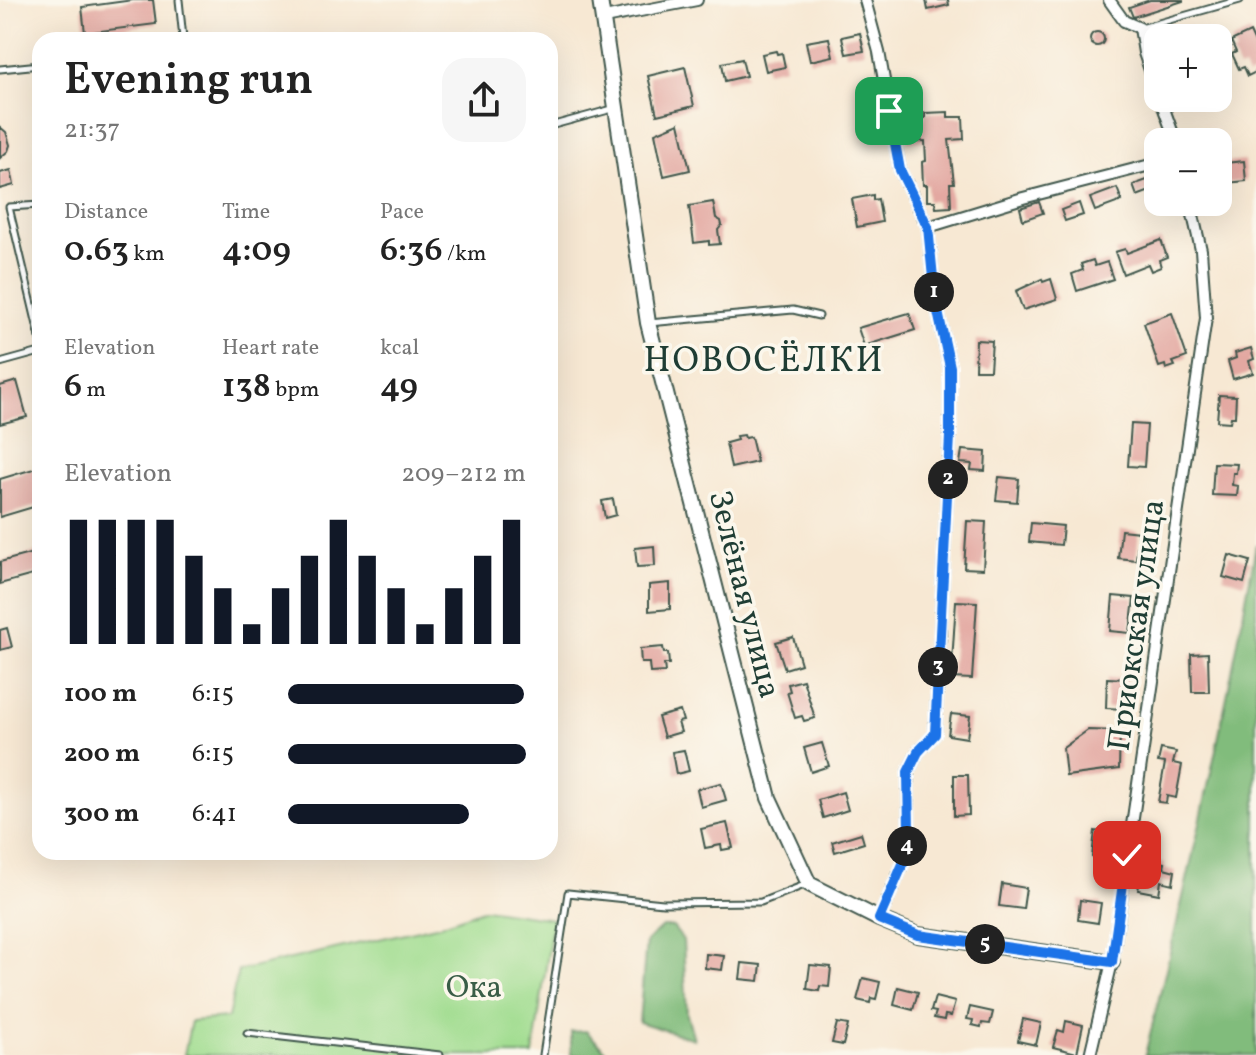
<!DOCTYPE html>
<meta charset="utf-8">
<style>
:root{--surface:#fff;--page:#f6f6f6;--text:#222;--muted:#767676;--accent:#111827}
body{margin:0;font-family:Vollkorn,serif;background:var(--page);color:var(--text);height:100vh;display:flex;flex-direction:column;font-size:30px;white-space:nowrap}
*{box-sizing:border-box;margin:0}
p{font-size:26px;color:var(--muted)}
.icon{flex:none;width:44px;height:44px;fill:none;stroke:currentColor;stroke-width:2;stroke-linecap:round;stroke-linejoin:round}
.map{position:relative;flex:1;overflow:hidden}
.panel{position:absolute;left:32px;top:32px;width:526px;height:828px;display:flex;flex-direction:column;background:var(--surface);border-radius:24px;box-shadow:0 8px 32px #0002}
.panel>*{flex:none}
.controls{position:absolute;left:1144px;top:24px;display:grid;gap:16px}
.controls a{display:grid;place-items:center;width:88px;height:88px;border-radius:16px;background:var(--surface);box-shadow:0 8px 32px #0002;font-size:40px}
.pin{position:absolute;display:grid;place-items:center;width:68px;height:68px;color:#fff;margin:-34px;border-radius:16px;box-shadow:0 4px 12px #0006}
.km{position:absolute;width:40px;height:40px;margin:-20px;border-radius:50%;background:#222;color:#fff;font-size:22px;line-height:40px;text-align:center}
.round{display:grid;place-items:center;flex:none;width:84px;height:84px;border-radius:24px;background:var(--page)}
.headline{display:flex;align-items:center;justify-content:space-between;height:136px;padding:0 32px}
h1{font-size:44px;font-weight:600;line-height:60px}
.stats{display:grid;grid-template-columns:repeat(3,1fr);gap:12px;height:136px;padding:8px 32px}
.stats div{display:grid;align-content:center}
.stats b{font-size:34px;font-weight:600}
.stats small{font-size:22px;font-weight:400}
.stats p{font-size:22px}
.chart{height:224px;padding:16px 32px}
.chart p{display:flex;justify-content:space-between}
.chart svg{width:100%;height:144px;margin-top:8px;stroke:var(--accent);stroke-width:6}
ul{padding:0 32px;list-style:none;font-size:26px}
li{display:grid;grid-template-columns:128px 96px 1fr;align-items:center;height:60px}
li i{height:20px;border-radius:10px;background:var(--accent)}
.map>svg:first-child{display:block}
.green{fill:#a2dd91;stroke:#608d62;stroke-width:2}
.forest{fill:#81bc7b;stroke:#507c58;stroke-width:2}
.building{fill:#e3a8a1}
.lines{fill:none;stroke-linecap:round;stroke-linejoin:round}
.lane-casing{stroke:#3f574c;stroke-width:9}
.street-casing{stroke:#3f574c;stroke-width:14}
.secondary-casing{stroke:#3f574c;stroke-width:18}
.lane{stroke:#fff;stroke-width:5}
.street{stroke:#fff;stroke-width:10}
.secondary{stroke:#fff;stroke-width:14}
.route-casing{stroke:#fff;stroke-width:16}
.route{stroke:#1a73e8;stroke-width:10}
.labels{text-anchor:middle;stroke-width:7;stroke-linejoin:round;paint-order:stroke}
.street-label{font-size:32px;fill:#1f3d34;stroke:#fbf7ec}
.park-label{font-size:32px;fill:#395d47;stroke:#fbf7ec}
.quarter-label{font-size:36px;letter-spacing:2px;fill:#1f3d34;stroke:#fbf7ec}
</style>
<div class="map">
<svg width="1256" height="1055" viewBox="0 0 1256 1055">
<rect width="100%" height="100%" fill="#fbf7ec"/>
<filter id="ink" filterUnits="userSpaceOnUse"><feTurbulence type="fractalNoise" baseFrequency=".0125" numOctaves="2"/><feDisplacementMap in="SourceGraphic" scale="16" xChannelSelector="R" yChannelSelector="G"/><feConvolveMatrix kernelMatrix="1 2 1 2 8 2 1 2 1" color-interpolation-filters="sRGB"/></filter>
<filter id="wash" filterUnits="userSpaceOnUse"><feTurbulence type="fractalNoise" baseFrequency=".006" numOctaves="4" result="noise"/><feDisplacementMap in="SourceGraphic" scale="32" xChannelSelector="R" yChannelSelector="G"/><feGaussianBlur stdDeviation="1.8" result="paint"/><feColorMatrix in="noise" values="0 0 0 0 0 0 0 0 0 0 0 0 0 0 0 0 0 1.4 0 .05"/><feComposite in="paint" operator="in"/></filter>
<g filter="url(#wash)">
<rect width="100%" height="100%" fill="#f7e8d3"/>
<polygon class="green" points="485,909 553,919 533,1055 184,1055 191,1021 228,1018 238,971 440,925"/>
<g class="forest">
<path d="M1256 544V1055H1145C1187 886 1226 716 1256 544Z"/>
<polygon points="662,927 673,927 683,940 687,1015 694,1039 639,1022 646,942"/>
<polygon points="586,1031 608,1053 614,1055 571,1055 571,1032"/>
</g>
<g id="blocks">
<g class="building">
<polygon points="133,0 153,0 156,24 85,33 82,7"/>
<polygon points="926,0 948,0 949,5 928,10"/>
<polygon points="1150,0 1183,0 1183,1 1133,17 1129,7"/>
<polygon points="1250,32 1256,45 1256,72 1248,76 1244,67 1239,69 1232,54 1236,52 1231,41"/>
<circle cx="1097" cy="39" r="7"/>
<polygon points="860,33 864,51 846,54 842,37"/>
<polygon points="829,38 833,56 810,61 806,42"/>
<polygon points="776,51 777,54 782,53 785,67 766,71 762,54"/>
<polygon points="742,59 746,76 725,81 722,63"/>
<polygon points="685,67 694,106 657,115 648,76"/>
<polygon points="948,112 948,117 963,117 964,139 949,140 954,183 950,183 951,207 936,208 935,201 927,201 927,185 923,185 922,162 926,161 925,141 908,142 907,119 925,118 925,113"/>
<polygon points="679,123 690,170 664,176 655,133"/>
<polygon points="0,127 6,132 10,145 8,151 0,158"/>
<polygon points="1244,161 1246,181 1227,183 1225,163"/>
<polygon points="11,170 14,185 0,189 0,173"/>
<polygon points="1158,176 1158,188 1137,196 1133,185"/>
<polygon points="1117,188 1122,201 1095,211 1090,198"/>
<polygon points="873,195 873,200 878,199 882,222 857,227 852,199"/>
<polygon points="713,202 716,218 721,221 722,225 718,230 720,244 709,245 709,241 694,243 689,206"/>
<polygon points="1039,202 1043,213 1023,220 1020,208"/>
<polygon points="1079,203 1083,215 1065,221 1061,210"/>
<polygon points="1161,240 1167,257 1159,260 1161,267 1151,271 1148,264 1123,274 1115,252 1125,249 1127,253"/>
<polygon points="1093,260 1095,266 1107,262 1113,279 1077,291 1072,274 1083,270 1081,264"/>
<polygon points="1042,279 1043,282 1051,279 1057,299 1023,310 1016,291"/>
<polygon points="909,313 915,330 864,346 858,328"/>
<polygon points="1172,313 1187,357 1173,362 1175,366 1166,369 1165,365 1159,367 1144,323"/>
<polygon points="976,340 992,341 990,370 975,370"/>
<polygon points="1251,348 1254,359 1249,361 1253,373 1233,379 1228,361 1236,358 1235,353"/>
<polygon points="17,381 27,417 0,424 0,386"/>
<polygon points="1219,395 1236,396 1235,417 1231,417 1230,422 1217,421"/>
<polygon points="1131,424 1147,425 1144,467 1128,466"/>
<polygon points="744,435 745,438 751,437 757,462 731,468 726,443 737,440 736,436"/>
<polygon points="962,450 986,452 985,471 971,470 972,464 960,463"/>
<polygon points="1214,463 1237,464 1236,473 1233,473 1232,485 1238,486 1237,496 1212,495"/>
<polygon points="40,467 40,505 0,517 0,479"/>
<polygon points="999,477 1019,479 1017,502 996,500"/>
<polygon points="613,499 616,515 605,518 602,501"/>
<polygon points="967,521 986,522 983,569 964,568"/>
<polygon points="1031,523 1063,526 1061,545 1029,542"/>
<polygon points="1121,530 1139,532 1136,560 1118,558"/>
<polygon points="654,546 655,566 637,567 635,548"/>
<polygon points="40,551 40,573 0,584 0,562"/>
<polygon points="1229,555 1250,561 1244,583 1223,577"/>
<polygon points="670,583 670,609 649,611 649,585"/>
<polygon points="1113,596 1134,598 1130,633 1110,631"/>
<polygon points="956,601 977,602 972,679 951,678"/>
<polygon points="7,628 12,647 0,650 0,630"/>
<polygon points="793,637 801,664 785,669 776,642"/>
<polygon points="663,647 664,653 668,653 669,664 664,664 665,672 650,673 649,663 641,663 640,649"/>
<polygon points="1208,653 1209,692 1192,692 1191,654"/>
<polygon points="1107,678 1126,679 1124,709 1106,708"/>
<polygon points="803,680 815,718 804,721 802,716 795,718 787,692 790,691 788,684"/>
<polygon points="680,711 683,721 678,722 681,732 664,737 658,717"/>
<polygon points="951,714 970,716 967,738 948,735"/>
<polygon points="1088,730 1120,731 1119,769 1066,776 1063,748"/>
<polygon points="822,743 829,766 811,772 804,748"/>
<polygon points="1161,749 1176,752 1173,763 1182,765 1176,798 1167,796 1166,803 1158,802 1165,763 1158,762"/>
<polygon points="684,750 689,771 676,774 672,752"/>
<polygon points="954,775 968,775 969,815 954,816"/>
<polygon points="721,783 726,800 701,807 697,789"/>
<polygon points="843,792 848,810 823,818 818,800"/>
<polygon points="727,823 733,848 722,850 721,845 705,848 701,829"/>
<polygon points="1095,831 1113,834 1110,860 1092,857"/>
<polygon points="861,833 864,843 835,852 832,842"/>
<polygon points="1148,860 1165,863 1164,868 1175,871 1173,884 1161,881 1159,894 1138,890 1141,876 1144,877"/>
<polygon points="1002,884 1026,888 1023,909 999,906"/>
<polygon points="1080,900 1101,903 1098,923 1078,920"/>
<polygon points="706,954 724,956 722,970 705,968"/>
<polygon points="742,963 761,965 759,981 740,979"/>
<polygon points="810,965 831,967 829,987 820,986 819,991 807,989"/>
<polygon points="863,978 880,982 876,999 871,998 870,1003 857,1000"/>
<polygon points="898,987 918,992 913,1010 894,1005"/>
<polygon points="935,997 955,1002 951,1016 945,1015 944,1020 934,1018 936,1012 931,1011"/>
<polygon points="970,1007 993,1012 990,1024 982,1023 981,1027 972,1025 973,1020 967,1019"/>
<polygon points="1023,1019 1041,1023 1036,1045 1018,1041"/>
<polygon points="1066,1021 1083,1025 1077,1053 1053,1047 1058,1030 1064,1032"/>
<polygon points="837,1023 848,1025 843,1045 832,1043"/>
</g>
</g>
</g>
<g filter="url(#ink)">
<use href="#blocks" fill-opacity="0" stroke="#3f574c" stroke-width="2"/>
<g class="lines">
<g class="lane-casing">
<g id="lane">
<polyline points="1141,28 1240,0"/>
<polyline points="179,40 183,38 179,0"/>
<polyline points="0,69 40,65"/>
<polyline points="550,126 616,108"/>
<polyline points="40,205 9,207 40,338"/>
<polyline points="649,323 793,310 819,316"/>
<polyline points="0,363 40,352"/>
<polyline points="247,1033 440,1055"/>
<polyline points="543,1055 568,893 663,903 761,902 807,884"/>
</g>
</g>
<g class="street-casing">
<g id="street">
<polyline points="865,0 879,52 900,170 928,227 935,298 950,367 950,436 935,734 918,752 908,772 909,831 906,857 879,919"/>
<polyline points="1109,0 1124,21 1140,28 1144,53 1158,93"/>
<polyline points="604,18 697,0"/>
<polyline points="1160,98 1176,142"/>
<polyline points="928,227 1023,198 1158,163"/>
<polyline points="1090,1055 1112,962 1206,318 1201,250 1190,202"/>
</g>
</g>
<g class="secondary-casing">
<polyline id="secondary" points="600,0 648,323 769,798 809,884 879,919 918,935 1112,962"/>
</g>
<use href="#lane" class="lane"/>
<use href="#street" class="street"/>
<use href="#secondary" class="secondary"/>
</g>
</g>
<g class="lines" filter="url(#ink)">
<g class="route-casing">
<polyline id="route" points="889,111 900,170 928,227 935,298 950,367 950,436 935,734 918,752 908,772 909,831 906,857 879,919 918,935 1112,962 1127,855"/>
</g>
<use href="#route" class="route"/>
</g>
<g class="labels">
<g class="street-label">
<text transform="translate(746 594) rotate(76)" y="11">Зелёная улица</text>
<text transform="translate(1135 625) rotate(-82)" y="11">Приокская улица</text>
</g>
<g class="park-label">
<text x="474" y="997">Ока</text>
</g>
<g class="quarter-label">
<text x="764" y="371">НОВОСЁЛКИ</text>
</g>
</g>
</svg>
<div class="controls">
<a>+</a>
<a>−</a>
</div>
<div class="pin" style="left:889px;top:111px;background:#1e9e55"><svg class="icon" aria-label="arrive" viewBox="0 0 24 24"><path d="M6 21V4h12l-3 4 3 4H6"/></svg></div>
<div class="pin" style="left:1127px;top:855px;background:#d93025"><svg class="icon" aria-label="check" viewBox="0 0 24 24"><path d="M5 12l5 5 9-10"/></svg></div>
<b class="km" style="left:934px;top:292px">1</b>
<b class="km" style="left:948px;top:479px">2</b>
<b class="km" style="left:938px;top:667px">3</b>
<b class="km" style="left:907px;top:846px">4</b>
<b class="km" style="left:985px;top:944px">5</b>
<section class="panel">
<div class="headline"><div><h1>Evening run</h1><p>21:37</p></div><a class="round"><svg class="icon" aria-label="share" viewBox="0 0 24 24"><path d="M12 15V3M7 8l5-5 5 5M5 13v7h14v-7"/></svg></a></div>
<div class="stats">
<div><p>Distance</p><b>0.63<small> km</small></b></div>
<div><p>Time</p><b>4:09</b></div>
<div><p>Pace</p><b>6:36<small> /km</small></b></div>
</div>
<div class="stats">
<div><p>Elevation</p><b>6<small> m</small></b></div>
<div><p>Heart rate</p><b>138<small> bpm</small></b></div>
<div><p>kcal</p><b>49</b></div>
</div>
<div class="chart"><p><span>Elevation</span>209–212 m</p>
<svg viewBox="0 0 160 44" preserveAspectRatio="none"><path d="M5 44V6M15 44V6M25 44V6M35 44V6M45 44V17M55 44V27M65 44V38M75 44V27M85 44V17M95 44V6M105 44V17M115 44V27M125 44V38M135 44V27M145 44V17M155 44V6"/></svg>
</div>
<ul>
<li><b>100 m</b>6:15<i style="width:99%"></i></li>
<li><b>200 m</b>6:15<i style="width:100%"></i></li>
<li><b>300 m</b>6:41<i style="width:76%"></i></li>
</ul>
</section>
</div>
